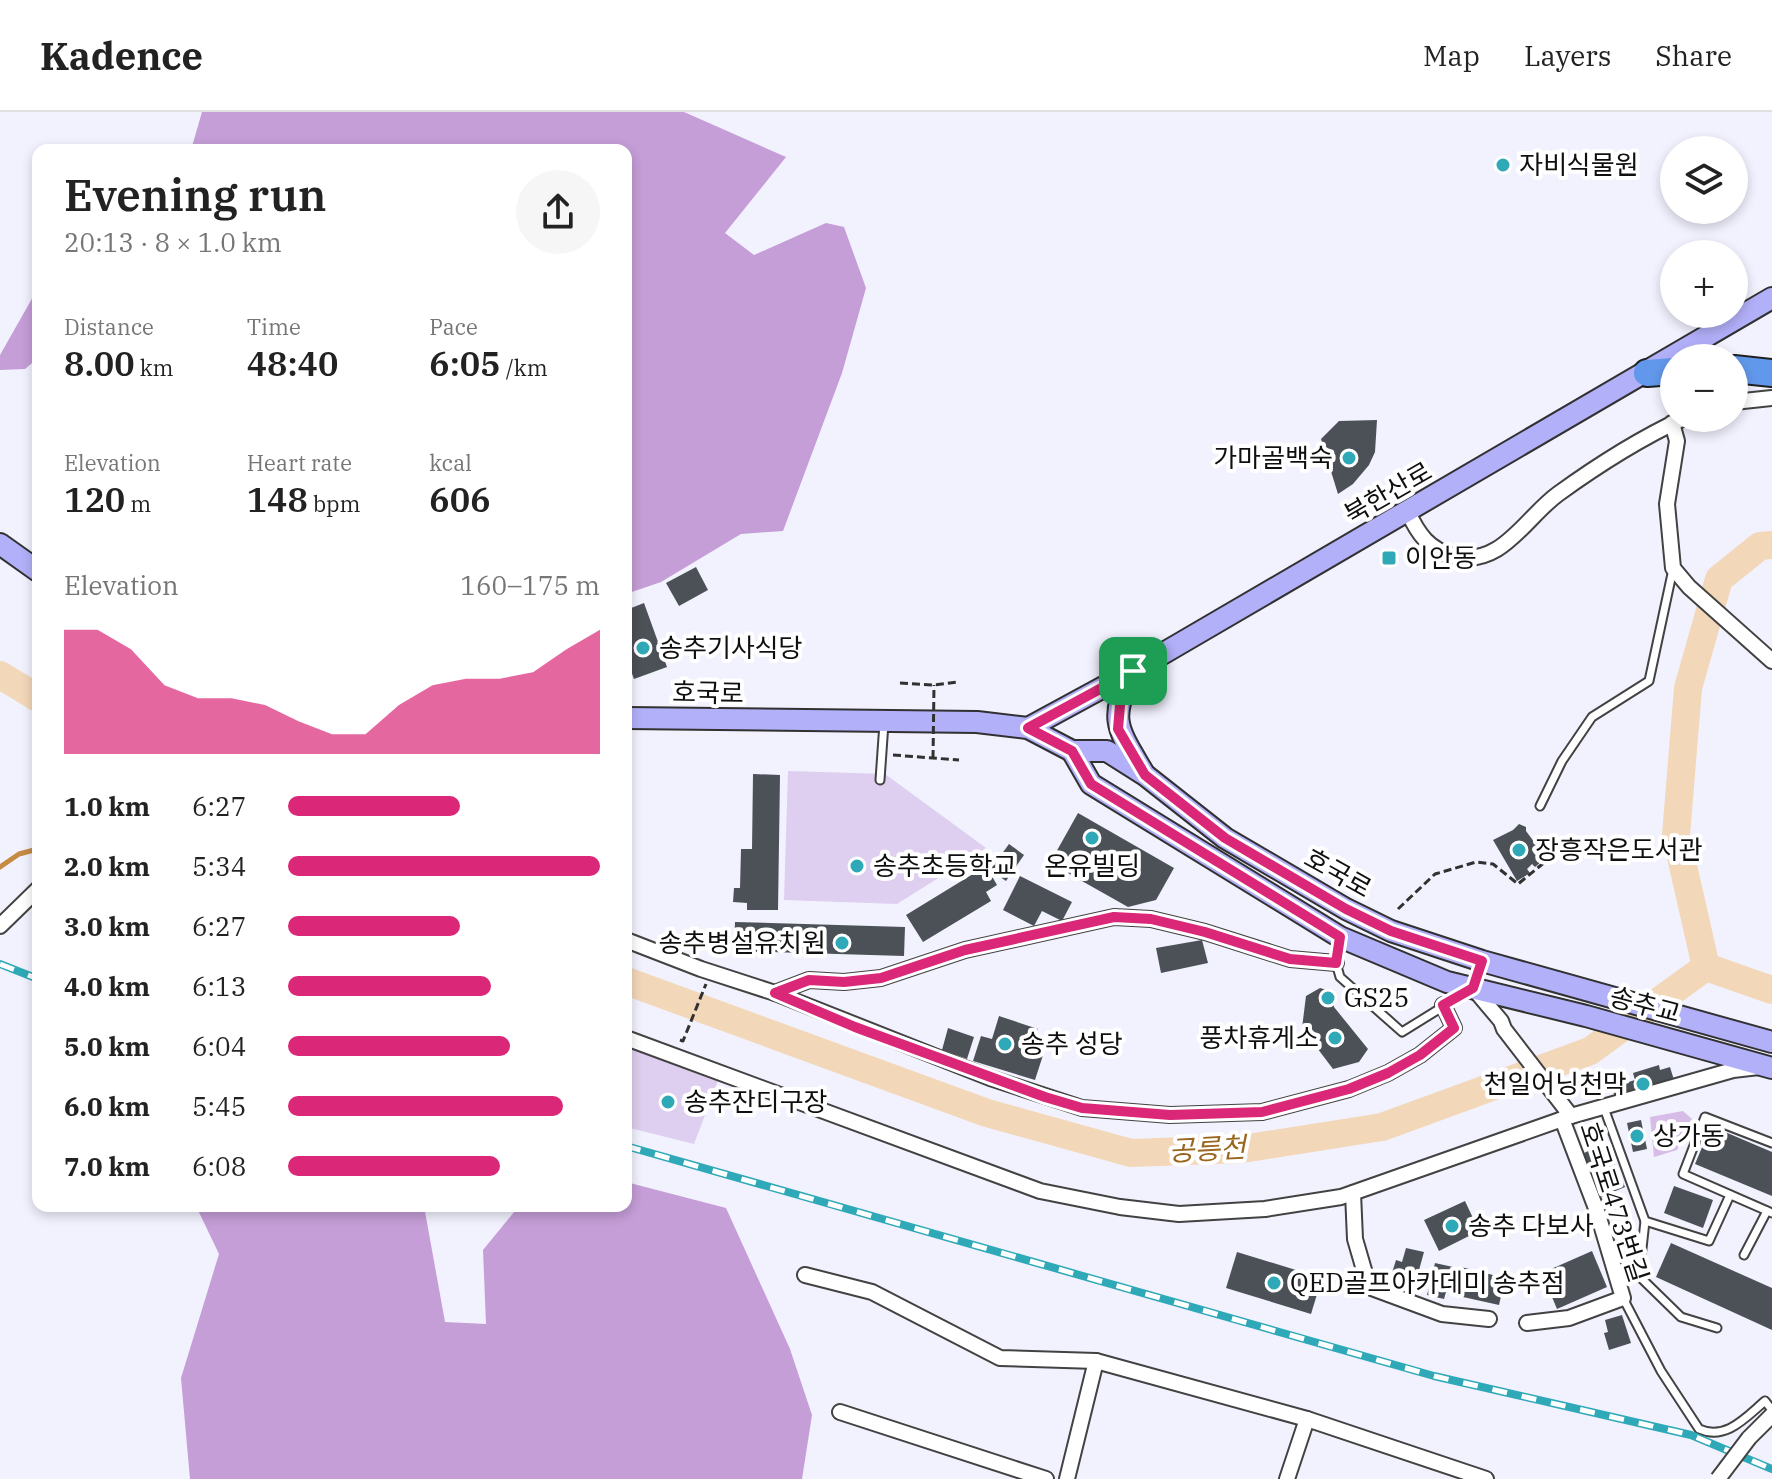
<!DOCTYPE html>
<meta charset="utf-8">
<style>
:root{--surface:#fff;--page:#f6f6f6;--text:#222;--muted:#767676;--line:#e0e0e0;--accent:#db2777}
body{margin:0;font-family:"IBM Plex Serif","Noto Sans KR",serif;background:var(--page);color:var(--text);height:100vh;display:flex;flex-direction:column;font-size:30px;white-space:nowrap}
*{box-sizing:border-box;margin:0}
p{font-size:26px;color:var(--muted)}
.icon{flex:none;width:44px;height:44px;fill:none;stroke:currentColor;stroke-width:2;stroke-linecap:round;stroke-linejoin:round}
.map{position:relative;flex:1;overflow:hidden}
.panel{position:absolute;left:32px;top:32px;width:600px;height:1068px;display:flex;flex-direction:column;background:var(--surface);border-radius:16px;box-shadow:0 4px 12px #0003}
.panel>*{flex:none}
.tools{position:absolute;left:1660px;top:24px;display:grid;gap:16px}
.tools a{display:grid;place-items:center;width:88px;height:88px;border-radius:50%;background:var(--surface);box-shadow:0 4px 12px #0003;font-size:40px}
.pin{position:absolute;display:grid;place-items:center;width:68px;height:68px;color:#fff;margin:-34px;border-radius:16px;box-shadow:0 4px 12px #0006}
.round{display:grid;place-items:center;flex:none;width:84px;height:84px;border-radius:42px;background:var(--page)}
.head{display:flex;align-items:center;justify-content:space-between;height:136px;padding:0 32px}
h1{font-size:44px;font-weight:600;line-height:60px}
.figures{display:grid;grid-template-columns:repeat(3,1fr);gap:12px;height:136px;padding:8px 32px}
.figures div{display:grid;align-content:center}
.figures b{font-size:34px;font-weight:600}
.figures small{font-size:22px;font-weight:400}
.figures p{font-size:22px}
.chart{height:224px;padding:16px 32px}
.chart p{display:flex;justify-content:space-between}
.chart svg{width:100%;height:144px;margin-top:8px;fill:var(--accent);opacity:.7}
ul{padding:0 32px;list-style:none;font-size:26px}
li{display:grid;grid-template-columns:128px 96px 1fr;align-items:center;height:60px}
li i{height:20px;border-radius:10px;background:var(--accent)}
header{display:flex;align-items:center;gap:48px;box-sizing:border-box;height:112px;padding:0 40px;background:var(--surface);border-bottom:2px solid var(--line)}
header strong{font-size:38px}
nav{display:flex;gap:44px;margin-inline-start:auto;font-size:28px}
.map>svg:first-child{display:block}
.green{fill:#d7bce7}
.forest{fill:#c59dd7}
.pitch{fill:#deceef}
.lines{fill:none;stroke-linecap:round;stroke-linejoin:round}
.stream{stroke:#c58b44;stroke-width:5}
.river{stroke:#f3d7b9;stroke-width:28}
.building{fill:#4c5157}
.lane-casing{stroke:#424242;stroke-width:11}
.street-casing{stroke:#424242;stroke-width:18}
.secondary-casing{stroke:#313131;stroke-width:24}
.highway-casing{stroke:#202020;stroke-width:30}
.path{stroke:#313131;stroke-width:3;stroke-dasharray:8 4;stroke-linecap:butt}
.lane{stroke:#fff;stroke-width:7}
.street{stroke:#fff;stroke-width:14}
.secondary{stroke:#b3b0fa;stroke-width:20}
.highway{stroke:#6298eb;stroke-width:26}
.rail-casing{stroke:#2fa9b7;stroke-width:8}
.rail{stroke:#fff;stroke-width:5;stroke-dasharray:15;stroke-linecap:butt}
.street-bridge-casing{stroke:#424242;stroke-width:18;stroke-linecap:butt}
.path-bridge{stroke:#313131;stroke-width:3;stroke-dasharray:8 4;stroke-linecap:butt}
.street-bridge{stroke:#fff;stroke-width:14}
.route-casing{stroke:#fff;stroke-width:16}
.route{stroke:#db2777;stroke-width:10}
.poi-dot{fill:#2fa9b7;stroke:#fff;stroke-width:3}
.labels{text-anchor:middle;stroke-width:8;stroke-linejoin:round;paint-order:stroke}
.poi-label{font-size:26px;fill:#0f0f0f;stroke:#fff;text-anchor:start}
.street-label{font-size:26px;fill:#0f0f0f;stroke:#fff}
.water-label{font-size:28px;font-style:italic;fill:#9a661f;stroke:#fff}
</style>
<header>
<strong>Kadence</strong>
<nav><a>Map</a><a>Layers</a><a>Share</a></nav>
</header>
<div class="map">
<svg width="1772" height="1367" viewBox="0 0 1772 1367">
<rect width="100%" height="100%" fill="#f1f2fe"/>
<polygon class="green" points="1683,999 1692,1007 1677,1038 1654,1045 1650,1005"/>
<g class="forest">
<polygon points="202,0 684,0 786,45 725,121 754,143 826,111 844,115 866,176 842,261 783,419 741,422 661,470 626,482 626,38 191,38"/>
<polygon points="38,176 38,246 25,257 0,258 0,243"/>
<polygon points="626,1070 726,1096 790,1237 812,1303 802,1367 190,1367 181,1266 219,1142 196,1094 424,1094 445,1210 486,1212 483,1138 519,1094 626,1094"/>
</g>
<g class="pitch">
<polygon points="788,659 885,662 986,736 897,792 784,788"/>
<polygon points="626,931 719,966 694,1032 626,1015"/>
</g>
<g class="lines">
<polyline class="stream" points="0,755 19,742 38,737"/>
<g class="river">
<polyline points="0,563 38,586"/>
<polyline points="1706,855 1676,723 1688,576 1719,467 1760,434 1772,433"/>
<polyline points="626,869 987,1001 1131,1041 1242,1037 1382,1015 1590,939 1706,855 1772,878"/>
</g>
</g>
<g class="building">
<polygon points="1377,308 1375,340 1369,353 1353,372 1338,382 1321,327 1339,309"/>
<polygon points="696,455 708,478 679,494 666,471"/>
<polygon points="644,491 667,555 634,567 626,546 626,498"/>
<polygon points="753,662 780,663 778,798 747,798 747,791 733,790 734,776 740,776 741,737 752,737"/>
<polygon points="1078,701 1174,756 1156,788 1128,795 1050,751"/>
<polygon points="1519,712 1526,715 1526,719 1546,746 1535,755 1532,752 1527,757 1530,761 1517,769 1493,728 1513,718"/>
<polygon points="1009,732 1024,743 1006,769 990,758"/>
<polygon points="986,754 997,773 986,780 991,789 923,830 906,803"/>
<polygon points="1020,764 1072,790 1062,809 1042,799 1034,814 1003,798"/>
<polygon points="735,810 905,815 904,844 734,839"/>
<polygon points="1202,828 1208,851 1161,861 1156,836"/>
<polygon points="1320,876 1327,878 1333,885 1334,895 1368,937 1359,950 1333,957 1302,916 1306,884"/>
<polygon points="999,904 1038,917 1031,937 1044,940 1035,968 973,949 981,924 992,927"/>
<polygon points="948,916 974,925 967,947 942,938"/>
<polygon points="1659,953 1660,958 1670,955 1674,968 1615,986 1612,975 1635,968 1633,961"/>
<polygon points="1641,1008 1647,1037 1633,1040 1627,1011"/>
<polygon points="1711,1014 1772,1040 1772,1084 1695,1052"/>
<polygon points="1605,1031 1625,1075 1601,1085 1582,1042"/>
<polygon points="1674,1074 1713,1088 1703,1116 1664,1101"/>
<polygon points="1465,1089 1479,1119 1439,1139 1424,1108"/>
<polygon points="1671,1131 1772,1176 1772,1218 1656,1165"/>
<polygon points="1406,1136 1424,1140 1413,1180 1395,1175 1398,1162 1392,1161 1396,1148 1402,1150"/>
<polygon points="1592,1139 1607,1175 1557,1197 1542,1161"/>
<polygon points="1237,1140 1322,1166 1311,1202 1226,1176"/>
<polygon points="1435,1151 1453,1155 1444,1187 1427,1183"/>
<polygon points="1461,1155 1505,1166 1499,1193 1454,1183"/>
<polygon points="1622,1203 1631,1231 1609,1238 1604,1221 1608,1220 1605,1208"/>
</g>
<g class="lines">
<g class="lane-casing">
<g id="lane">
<polyline points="880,668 884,611"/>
<polyline points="1540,694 1562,649 1592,605 1649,569 1673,457"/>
<polyline points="1340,827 1336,851 1340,865 1402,920 1473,876 1481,852"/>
<polyline points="1604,996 1645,1109 1709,1129 1730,1083"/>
<polyline points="1772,1031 1705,1005 1683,1062 1772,1101"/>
<polyline points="1645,1109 1639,1164 1681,1205 1717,1216"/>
<polyline points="1744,1143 1767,1099"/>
<path d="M1623 1186 1661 1259 1699 1317C1726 1329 1746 1305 1765 1289L1772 1298"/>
</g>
</g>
<g class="street-casing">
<g id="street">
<polyline points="1734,290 1772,286"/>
<polyline points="1672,311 1677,329 1667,392 1673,456 1689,475 1772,549"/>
<path d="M1408 400C1418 422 1429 438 1454 444 1501 456 1525 406 1558 382 1598 353 1639 327 1684 306"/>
<polyline points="0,814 38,777"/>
<polyline points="626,828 701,857 775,881 990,966 1082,996 1170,1003 1262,1000 1349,977 1388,961 1420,943 1454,916 1443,893"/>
<polyline points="1474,877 1501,909 1504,917 1571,1004"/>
<polyline points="775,881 809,868 844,870 881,866 965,838 1114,805 1151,807 1205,820 1290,847 1336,851"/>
<polyline points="626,926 1040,1079 1120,1095 1179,1102 1265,1097 1341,1085 1571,1004 1733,958 1759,955"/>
<polyline points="1353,1081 1355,1127 1369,1175 1442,1202 1489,1207"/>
<polyline points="805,1163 872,1180 1000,1246 1096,1249"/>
<polyline points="1527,1211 1569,1206 1623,1186 1597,1099 1562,1007"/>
<polyline points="840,1300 1046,1367"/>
<polyline points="1749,1326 1772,1303"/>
<polyline points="1067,1367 1096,1249 1307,1307"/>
<polyline points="1287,1367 1307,1307 1486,1367"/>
</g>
</g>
<g class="secondary-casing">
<g id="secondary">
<polyline points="0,432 38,459"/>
<path d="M1133 559C1108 607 1117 616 1143 660"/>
<polyline points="626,606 977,610 1028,616 1072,639 1107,639 1145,663 1225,726 1346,797 1391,819 1482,849 1772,930"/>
<polyline points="1028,616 1133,559 1772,186"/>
<polyline points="1072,639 1091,672 1340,825 1447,870 1586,904 1772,956"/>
</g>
</g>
<g class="highway-casing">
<g id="highway">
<polyline points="1734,257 1772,261"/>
<polyline points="1647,261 1674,259"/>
</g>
</g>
<g class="path">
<polyline points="900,571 934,573 958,570"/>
<polyline points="893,643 959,648"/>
<polyline points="1398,797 1435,762 1476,750 1493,752 1518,772 1551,745 1537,725"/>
<polyline points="680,928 683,929 706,872"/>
</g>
<use href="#lane" class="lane"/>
<use href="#street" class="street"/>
<use href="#secondary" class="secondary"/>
<use href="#highway" class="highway"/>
<g class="rail-casing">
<g id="rail">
<polyline points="0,852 38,867"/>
<polyline points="626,1034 1434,1264 1691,1323 1772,1357"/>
</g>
</g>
<use href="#rail" class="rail"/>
<g class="street-bridge-casing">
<polyline id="street-bridge" points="1718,1367 1749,1326"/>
</g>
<polyline class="path-bridge" points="933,646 934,573"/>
<use href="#street-bridge" class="street-bridge"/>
</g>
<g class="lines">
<g class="route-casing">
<polygon id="route" points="1133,559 1121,581 1118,617 1145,663 1225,726 1346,797 1391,819 1482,849 1473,876 1443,893 1454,916 1420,943 1388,961 1349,977 1262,1000 1170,1003 1082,996 1045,985 855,915 775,881 809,868 844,870 881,866 965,838 1114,805 1151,807 1205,820 1290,847 1336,851 1340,825 1091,672 1072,639 1028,616"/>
</g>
<use href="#route" class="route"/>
</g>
<g class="poi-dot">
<circle cx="1503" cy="53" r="8"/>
<circle cx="1349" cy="346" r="8"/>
<rect x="1381" y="438" width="16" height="16" rx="4"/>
<circle cx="643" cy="536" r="8"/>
<circle cx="1092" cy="726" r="8"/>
<circle cx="1519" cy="738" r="8"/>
<circle cx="857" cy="754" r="8"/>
<circle cx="842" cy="831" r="8"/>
<circle cx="1328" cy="886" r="8"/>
<circle cx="1335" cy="926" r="8"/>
<circle cx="1005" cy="932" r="8"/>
<circle cx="1643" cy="972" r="8"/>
<circle cx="668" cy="990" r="8"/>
<circle cx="1637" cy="1024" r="8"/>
<circle cx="1452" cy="1114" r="8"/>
<circle cx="1274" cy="1171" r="8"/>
</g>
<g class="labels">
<g class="poi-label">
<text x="1519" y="62">자비식물원</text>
<text x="1333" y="355" text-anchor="end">가마골백숙</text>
<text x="1405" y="455">이안동</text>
<text x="659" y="545">송추기사식당</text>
<text x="1535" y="747">장흥작은도서관</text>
<text x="873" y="763">송추초등학교</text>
<text x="1092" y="763" text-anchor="middle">온유빌딩</text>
<text x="826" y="840" text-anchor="end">송추병설유치원</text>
<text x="1344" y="895">GS25</text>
<text x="1319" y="935" text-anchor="end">풍차휴게소</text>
<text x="1021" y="941">송추 성당</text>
<text x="1627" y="981" text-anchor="end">천일어닝천막</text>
<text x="684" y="999">송추잔디구장</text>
<text x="1653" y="1033">상가동</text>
<text x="1468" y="1123">송추 다보사</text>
<text x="1290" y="1180">QED골프아카데미 송추점</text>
</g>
<g class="street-label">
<text transform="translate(1388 381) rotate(-30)" y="9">북한산로</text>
<text transform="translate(708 581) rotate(1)" y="9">호국로</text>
<text transform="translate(1338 761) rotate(29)" y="9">호국로</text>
<text transform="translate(1645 893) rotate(15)" y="9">송추교</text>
<text transform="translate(1614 1090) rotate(72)" y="9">호국로473번길</text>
</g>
<g class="water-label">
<text transform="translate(1207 1037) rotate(-3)" y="10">공릉천</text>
</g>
</g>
</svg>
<div class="tools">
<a><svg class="icon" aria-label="layers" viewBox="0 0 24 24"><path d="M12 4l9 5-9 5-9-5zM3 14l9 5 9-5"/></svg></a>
<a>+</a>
<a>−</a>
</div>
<div class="pin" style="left:1133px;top:559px;background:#1e9e55"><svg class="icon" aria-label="arrive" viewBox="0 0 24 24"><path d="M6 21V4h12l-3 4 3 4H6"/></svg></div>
<section class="panel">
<div class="head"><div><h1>Evening run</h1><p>20:13 · 8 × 1.0 km</p></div><a class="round"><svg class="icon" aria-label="share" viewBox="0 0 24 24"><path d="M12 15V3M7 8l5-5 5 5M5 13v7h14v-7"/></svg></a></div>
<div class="figures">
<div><p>Distance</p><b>8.00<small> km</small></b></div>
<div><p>Time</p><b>48:40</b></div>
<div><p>Pace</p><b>6:05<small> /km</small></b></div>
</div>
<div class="figures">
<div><p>Elevation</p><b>120<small> m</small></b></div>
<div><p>Heart rate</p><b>148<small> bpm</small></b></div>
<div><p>kcal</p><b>606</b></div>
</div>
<div class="chart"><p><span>Elevation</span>160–175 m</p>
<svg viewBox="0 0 160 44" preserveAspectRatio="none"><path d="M0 44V6L10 6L20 12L30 23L40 27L50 27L60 29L70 34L80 38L90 38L100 29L110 23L120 21L130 21L140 19L150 12L160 6V44z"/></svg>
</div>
<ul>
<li><b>1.0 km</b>6:27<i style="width:55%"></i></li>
<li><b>2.0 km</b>5:34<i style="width:100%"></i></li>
<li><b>3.0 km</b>6:27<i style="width:55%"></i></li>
<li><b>4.0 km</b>6:13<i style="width:65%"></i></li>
<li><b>5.0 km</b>6:04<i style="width:71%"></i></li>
<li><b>6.0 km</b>5:45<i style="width:88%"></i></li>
<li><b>7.0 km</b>6:08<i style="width:68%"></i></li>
</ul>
</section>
</div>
